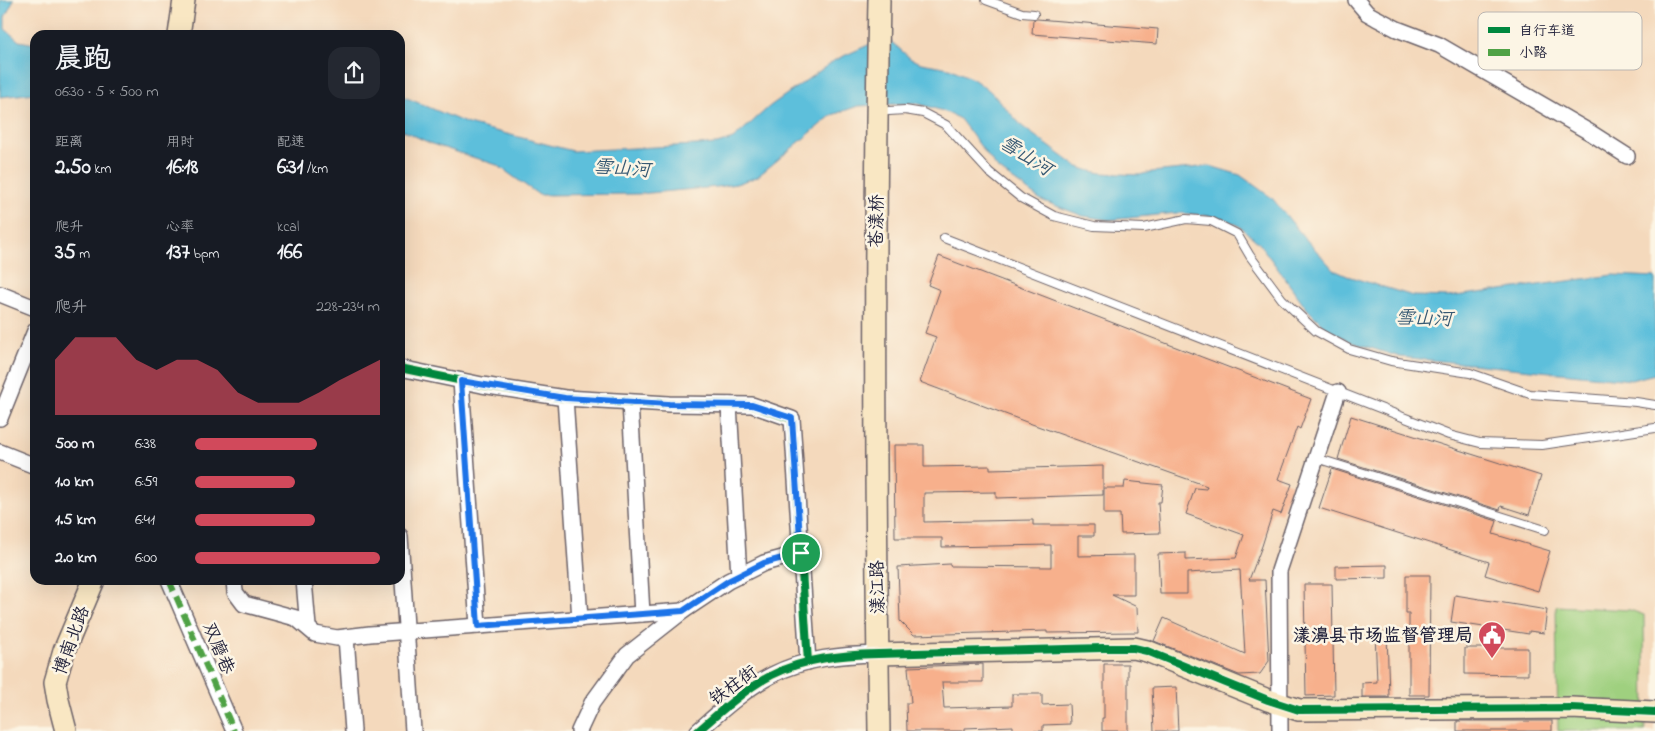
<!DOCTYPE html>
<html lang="zh">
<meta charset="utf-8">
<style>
:root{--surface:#171b24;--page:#242831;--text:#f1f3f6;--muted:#9ea1a6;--accent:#d1495b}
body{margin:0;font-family:"Indie Flower","LXGW WenKai TC",sans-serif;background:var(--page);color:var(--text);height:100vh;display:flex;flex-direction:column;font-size:19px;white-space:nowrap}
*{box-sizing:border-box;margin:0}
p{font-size:16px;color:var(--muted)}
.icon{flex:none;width:28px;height:28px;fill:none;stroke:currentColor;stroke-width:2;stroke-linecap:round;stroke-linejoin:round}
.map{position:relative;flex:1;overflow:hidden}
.drawer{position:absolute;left:30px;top:30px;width:375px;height:555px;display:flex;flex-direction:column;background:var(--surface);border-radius:15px;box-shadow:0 5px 20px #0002}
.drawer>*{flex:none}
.pin{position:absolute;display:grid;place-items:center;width:42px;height:42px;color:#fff;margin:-21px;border:2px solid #fff;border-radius:50%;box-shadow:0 1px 5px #0007}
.round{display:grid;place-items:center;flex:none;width:52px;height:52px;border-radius:15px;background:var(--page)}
.overview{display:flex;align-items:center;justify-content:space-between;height:85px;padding:0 25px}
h1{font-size:28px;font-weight:700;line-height:38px}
.stats{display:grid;grid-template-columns:repeat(3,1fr);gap:8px;height:85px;padding:5px 25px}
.stats div{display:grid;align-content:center}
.stats b{font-size:21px;font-weight:700}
.stats small{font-size:14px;font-weight:400}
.stats p{font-size:14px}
.chart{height:140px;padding:10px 25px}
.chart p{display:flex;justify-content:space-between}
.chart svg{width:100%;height:90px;margin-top:5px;fill:var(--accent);opacity:.7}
ul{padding:0 25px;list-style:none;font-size:16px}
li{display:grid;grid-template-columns:80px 60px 1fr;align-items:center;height:38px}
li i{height:12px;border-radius:6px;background:var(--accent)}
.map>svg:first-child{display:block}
.green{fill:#9fd07f;stroke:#60795d}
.water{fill:#5dbfdb;stroke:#40708b}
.building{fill:#f7b08c}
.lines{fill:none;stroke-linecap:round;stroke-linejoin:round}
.lane-casing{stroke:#6c6268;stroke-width:10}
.street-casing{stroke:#6c6268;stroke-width:18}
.secondary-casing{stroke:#6c6268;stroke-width:24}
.lane{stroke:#fff;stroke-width:8}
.street{stroke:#fff;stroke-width:15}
.secondary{stroke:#f9e7c3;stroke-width:21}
.quiet{stroke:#50a245;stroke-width:6;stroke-dasharray:12 6;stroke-linecap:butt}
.cycleway-casing{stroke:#fcf5e5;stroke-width:11}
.cycleway{stroke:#00873e;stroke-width:8}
.route-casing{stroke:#fff;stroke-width:10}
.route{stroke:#1a73e8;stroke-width:6}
.labels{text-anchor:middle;stroke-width:5;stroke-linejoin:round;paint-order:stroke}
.street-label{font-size:18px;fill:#22223b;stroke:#fcf5e5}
.poi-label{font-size:18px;font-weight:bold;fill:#22223b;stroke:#fcf5e5;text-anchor:end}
.water-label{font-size:19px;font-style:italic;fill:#375973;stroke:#fcf5e5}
.key{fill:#fcf5e5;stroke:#bbb6b2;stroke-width:1}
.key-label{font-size:14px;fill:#22223b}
</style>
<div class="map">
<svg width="1655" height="731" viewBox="0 0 1655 731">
<rect width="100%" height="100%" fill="#fcf5e5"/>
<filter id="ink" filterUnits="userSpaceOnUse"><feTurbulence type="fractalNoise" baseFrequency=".02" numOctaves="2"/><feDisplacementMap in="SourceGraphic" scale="10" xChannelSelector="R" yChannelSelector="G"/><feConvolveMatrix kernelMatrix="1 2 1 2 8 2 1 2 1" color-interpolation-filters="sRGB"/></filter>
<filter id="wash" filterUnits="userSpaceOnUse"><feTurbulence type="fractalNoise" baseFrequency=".0096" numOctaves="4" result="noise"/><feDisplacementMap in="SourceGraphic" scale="20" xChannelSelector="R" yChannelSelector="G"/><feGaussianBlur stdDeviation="1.12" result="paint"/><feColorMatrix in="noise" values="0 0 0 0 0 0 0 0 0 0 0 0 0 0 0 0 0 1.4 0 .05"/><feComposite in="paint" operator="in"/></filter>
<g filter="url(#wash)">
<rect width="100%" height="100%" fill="#f4d9bc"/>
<polygon class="green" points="1556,606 1630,610 1644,615 1645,731 1558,731"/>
<g class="water">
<polygon points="0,0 14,0 5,17 5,29 19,41 35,44 35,93 0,97"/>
<polygon points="886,37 911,59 921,63 949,68 973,79 990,91 1023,127 1076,166 1087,170 1101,173 1139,175 1152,172 1210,166 1240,175 1272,198 1303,236 1334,270 1347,276 1413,296 1448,297 1613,275 1655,277 1655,374 1631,380 1400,357 1351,342 1325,327 1308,310 1259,243 1238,225 1222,218 1203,215 1177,213 1109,220 1083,216 1041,200 997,168 960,119 943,111 916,103 858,106 832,115 757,177 736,184 717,187 638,194 539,195 497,165 432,144 400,129 400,95 468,124 573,151 717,144 733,139 770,106 835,60"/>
</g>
<g id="blocks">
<g class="building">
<polygon points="1037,19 1158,29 1157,44 1032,34 1033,20"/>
<polygon points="939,256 1311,399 1300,429 1297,427 1278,479 1292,484 1281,514 1273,511 1262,546 1249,580 1265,580 1269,661 1260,674 1239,675 1154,641 1164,618 1245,654 1240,570 1187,573 1187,594 1160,594 1158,554 1186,553 1186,560 1236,558 1244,535 1186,514 1195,488 1206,489 1207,486 1029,423 920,382 936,337 925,333 940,290 928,285"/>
<polygon points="1351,416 1541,476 1529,515 1501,506 1500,510 1338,459"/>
<polygon points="894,445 924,445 924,467 990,466 990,469 1103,466 1103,495 996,498 996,492 924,493 924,522 1033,520 1033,525 1094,525 1094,536 1078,536 1078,556 1134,555 1134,595 1112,595 1137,607 1138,632 1047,633 1047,631 914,635 900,621 898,567 950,564 950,566 1051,567 1051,545 942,547 942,538 895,538"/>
<polygon points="1332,469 1497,521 1493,534 1550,551 1538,591 1485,575 1489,562 1319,508"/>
<polygon points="1125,481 1163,485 1161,502 1158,502 1160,533 1121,534 1120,514 1104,514 1104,488 1124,488"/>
<polygon points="1387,565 1387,578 1336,579 1336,566"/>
<polygon points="1406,575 1430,575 1429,695 1409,695 1409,613 1406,613"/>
<polygon points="1304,584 1332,584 1334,695 1306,696"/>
<polygon points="1455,595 1547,610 1544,633 1529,631 1529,634 1451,622"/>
<polygon points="1375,632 1387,632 1389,697 1362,697 1362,683 1377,682"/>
<polygon points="1465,648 1528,648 1528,675 1465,674"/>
<polygon points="983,664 983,682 942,682 944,708 1012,706 1012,694 1042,694 1042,705 1069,704 1070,724 1043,725 1043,731 1013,731 1013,726 965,728 965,731 907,731 906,703 911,703 908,667"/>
<polygon points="1104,664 1128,664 1128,731 1102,731 1102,718 1104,718"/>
<polygon points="1176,687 1178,731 1154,731 1152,688"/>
<rect x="1457" y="721" width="95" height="10"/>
</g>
</g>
</g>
<g filter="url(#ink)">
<use href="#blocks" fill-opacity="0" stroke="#6c6268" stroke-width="1"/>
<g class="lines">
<g class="lane-casing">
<g id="lane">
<polyline points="986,0 1022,13 1034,14"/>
<polyline points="889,111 905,110 923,113 946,125 989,172 1021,198 1054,216 1094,226 1144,228 1186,219 1211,221 1237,234 1250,256 1282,299 1316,331 1349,349 1391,361 1470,373 1530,394 1636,402 1655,405"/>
<polyline points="944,238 1449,435 1480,443 1542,445 1655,428"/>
<polyline points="1316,458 1545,530"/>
</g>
</g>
<g class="street-casing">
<g id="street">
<polyline points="1356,0 1367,13 1376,18 1397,29 1439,45 1591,133 1627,156"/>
<polyline points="0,294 35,308"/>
<polyline points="400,368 482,385 565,398 669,404 752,405 792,419 808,662"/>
<polyline points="461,381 478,626"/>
<polyline points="565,398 580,619"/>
<polyline points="630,402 642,614"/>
<polyline points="729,405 739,576"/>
<polyline points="0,418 35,331"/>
<polyline points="0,452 35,466"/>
<polyline points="400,536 413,731"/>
<polyline points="169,580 234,731"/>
<polyline points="234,580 235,592 244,604 296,618 315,634 337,638 370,634 683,611"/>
<polyline points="304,580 308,627"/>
<polyline points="346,637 353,731"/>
<polyline points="579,731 592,703 627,655 683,611 728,581 764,563 801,553"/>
<path d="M698 731C721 711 745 689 772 675 805 658 841 655 878 654"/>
<polyline points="1280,731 1279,571 1338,392"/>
</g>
</g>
<g class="secondary-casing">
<g id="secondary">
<polyline points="179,35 184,0"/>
<polyline points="878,654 1134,648 1147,651 1268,700 1299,710 1571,708 1655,712"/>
<polyline points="66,731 58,700 55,682 64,651 94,580"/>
<path d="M879 731C875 487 874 244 879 0"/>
</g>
</g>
<use href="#lane" class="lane"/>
<use href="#street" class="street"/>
<use href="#secondary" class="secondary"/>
<polyline class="quiet" points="169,580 234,731"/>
<g class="cycleway-casing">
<g id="cycleway">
<polyline points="400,368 482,385 565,398 669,404 752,405 792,419 808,662"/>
<path d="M698 731C721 711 745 689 772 675 805 658 841 655 878 654L1103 648H1134L1147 651 1268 700 1299 710 1571 708 1655 712"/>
</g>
</g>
<use href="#cycleway" class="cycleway"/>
</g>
</g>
<g class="lines" filter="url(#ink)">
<g class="route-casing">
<polygon id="route" points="461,381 565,398 669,404 752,405 792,418 801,553 764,563 728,581 683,611 478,626"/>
</g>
<use href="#route" class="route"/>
</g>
<defs>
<g id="civic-pin" transform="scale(1.4375)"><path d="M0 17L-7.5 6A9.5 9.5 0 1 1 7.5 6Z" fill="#d1495b" stroke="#fcf5e5"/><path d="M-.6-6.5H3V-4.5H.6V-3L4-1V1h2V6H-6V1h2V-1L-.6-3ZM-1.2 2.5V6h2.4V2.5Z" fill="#fff"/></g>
</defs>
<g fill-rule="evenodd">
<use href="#civic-pin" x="1492" y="635"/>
</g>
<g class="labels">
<g class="street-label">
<text transform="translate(876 221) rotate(-90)" y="6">苍漾桥</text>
<text transform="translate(877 587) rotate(-91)" y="6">漾江路</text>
<text transform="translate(71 640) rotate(-70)" y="6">博南北路</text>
<text transform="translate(219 648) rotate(67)" y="6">双磨巷</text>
<text transform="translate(733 685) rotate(-36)" y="6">铁柱街</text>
</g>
<g class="poi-label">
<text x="1473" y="641">漾濞县市场监督管理局</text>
</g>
<g class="water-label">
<text transform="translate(1027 155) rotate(32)" y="7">雪山河</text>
<text transform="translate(622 167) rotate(4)" y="7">雪山河</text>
<text transform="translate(1424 317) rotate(2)" y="7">雪山河</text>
</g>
</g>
<rect x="1478" y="12" width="164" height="58" rx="8" class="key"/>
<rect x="1488" y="27" width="22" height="6" fill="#00873e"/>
<rect x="1488" y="49" width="22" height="7" fill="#50a245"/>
<g class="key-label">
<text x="1519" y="35">自行车道</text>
<text x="1519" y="57">小路</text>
</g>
</svg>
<div class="pin" style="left:801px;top:553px;background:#1e9e55"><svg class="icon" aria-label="arrive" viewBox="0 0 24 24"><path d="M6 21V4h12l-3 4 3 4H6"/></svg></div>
<section class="drawer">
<div class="overview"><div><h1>晨跑</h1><p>06:30 · 5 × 500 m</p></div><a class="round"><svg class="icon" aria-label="share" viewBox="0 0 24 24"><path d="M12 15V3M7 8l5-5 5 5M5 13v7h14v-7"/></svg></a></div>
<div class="stats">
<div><p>距离</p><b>2.50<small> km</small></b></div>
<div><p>用时</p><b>16:18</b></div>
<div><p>配速</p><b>6:31<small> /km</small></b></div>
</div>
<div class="stats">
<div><p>爬升</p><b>35<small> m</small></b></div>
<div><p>心率</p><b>137<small> bpm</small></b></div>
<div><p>kcal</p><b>166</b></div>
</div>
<div class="chart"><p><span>爬升</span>228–234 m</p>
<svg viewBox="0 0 160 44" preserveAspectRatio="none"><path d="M0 44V17L10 6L20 6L30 6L40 17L50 22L60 17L70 17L80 22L90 33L100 38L110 38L120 38L130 33L140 27L150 22L160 17V44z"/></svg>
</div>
<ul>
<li><b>500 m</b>6:38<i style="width:66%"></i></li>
<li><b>1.0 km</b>6:59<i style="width:54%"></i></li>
<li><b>1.5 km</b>6:41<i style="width:65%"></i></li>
<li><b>2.0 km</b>6:00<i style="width:100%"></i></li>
</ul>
</section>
</div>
